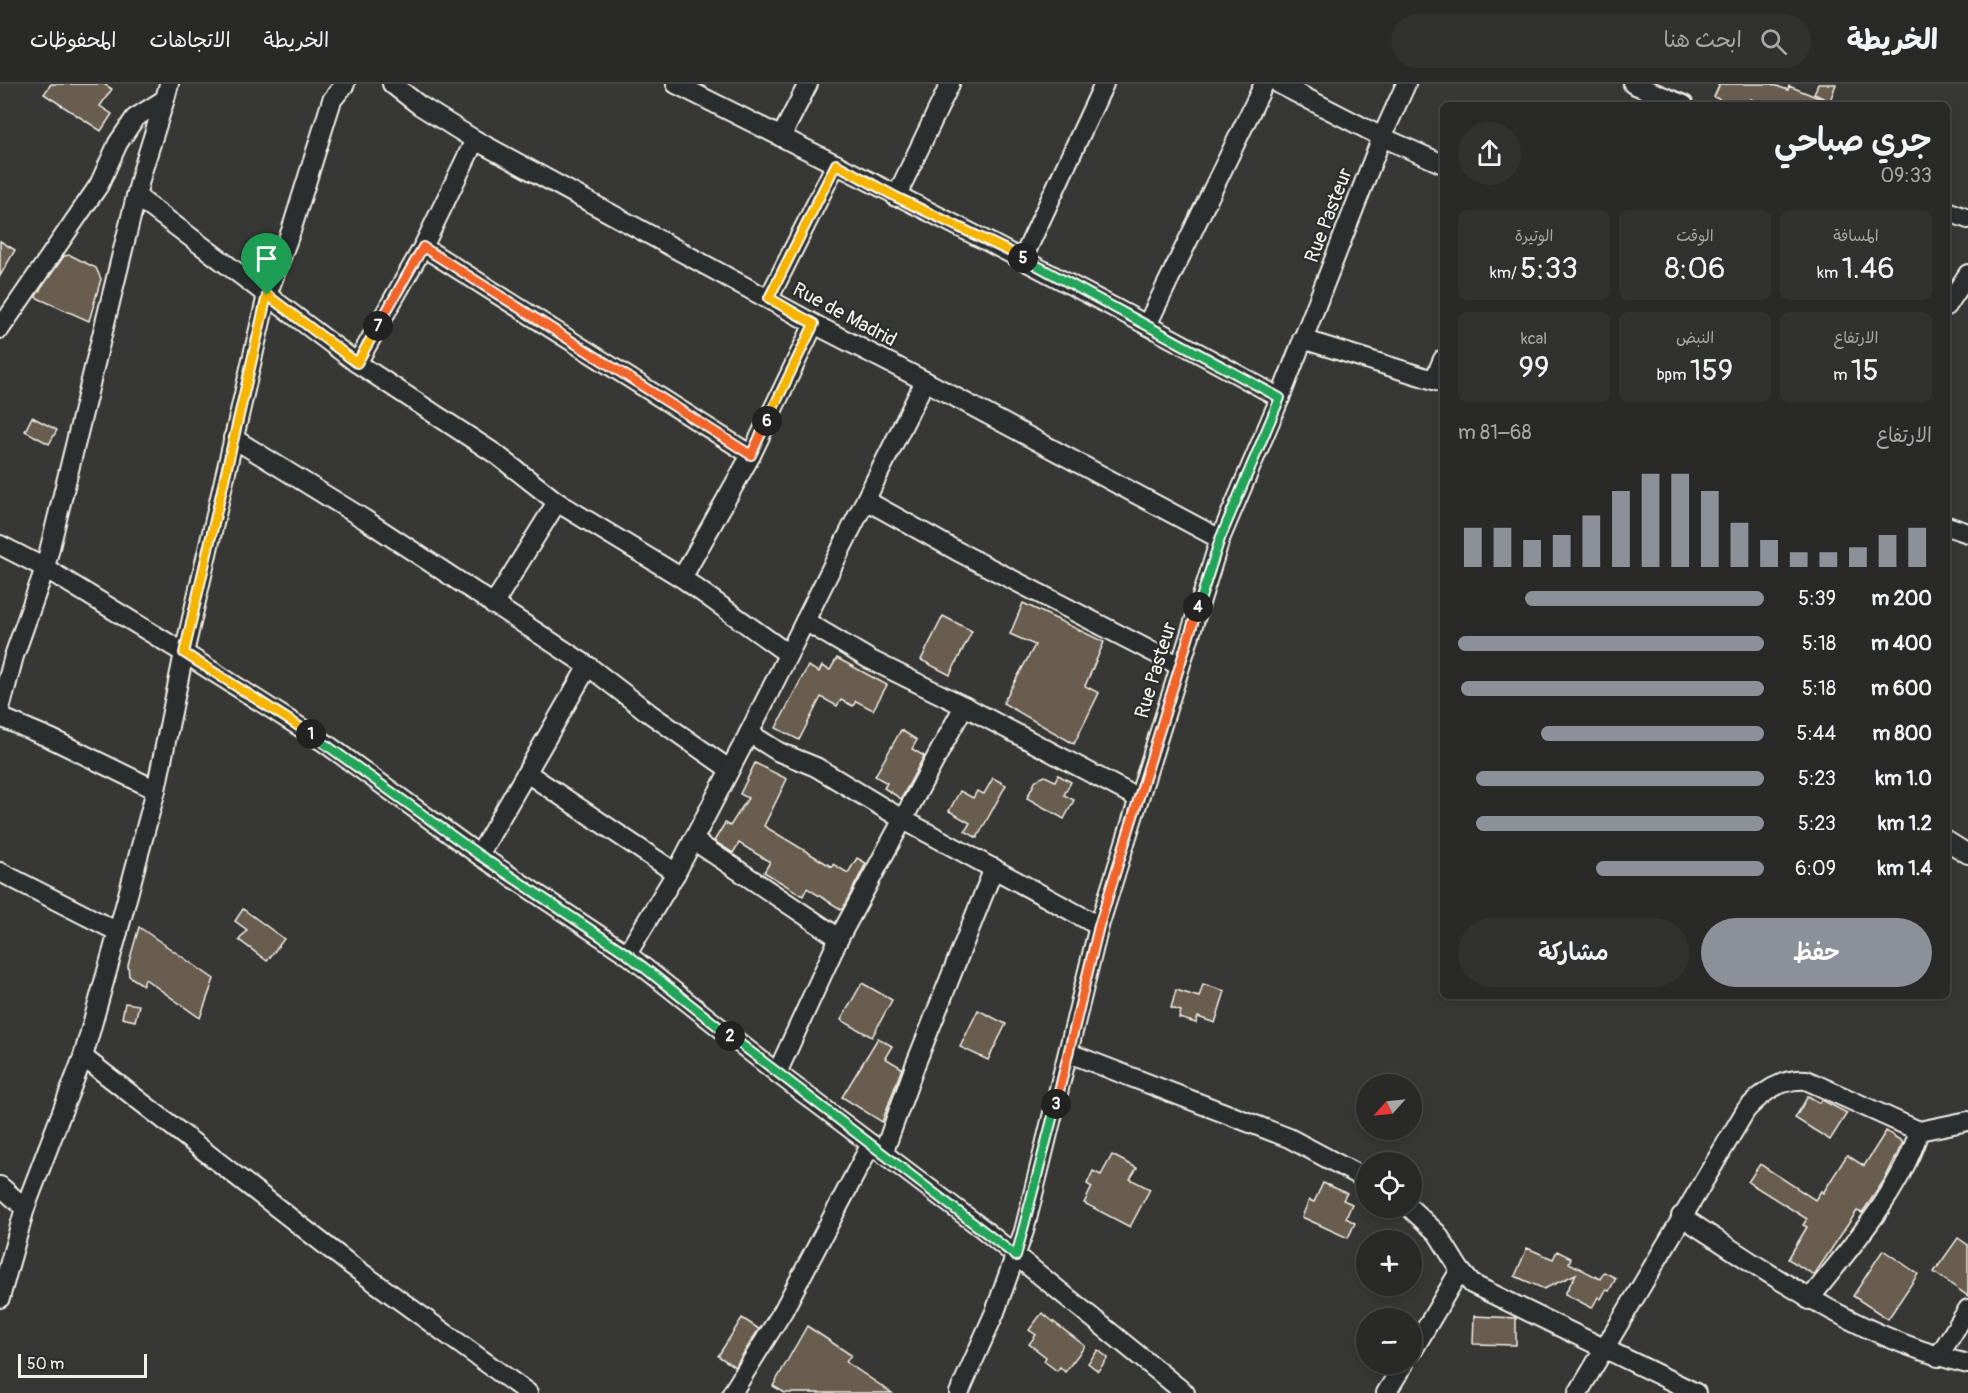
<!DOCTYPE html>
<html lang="ar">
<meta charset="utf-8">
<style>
:root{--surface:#292928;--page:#313130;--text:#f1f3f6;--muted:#a5a6a8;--line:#454545;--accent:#8c9099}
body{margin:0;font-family:Pangolin,"Playpen Sans Arabic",sans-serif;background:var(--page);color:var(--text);direction:rtl;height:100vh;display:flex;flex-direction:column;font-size:22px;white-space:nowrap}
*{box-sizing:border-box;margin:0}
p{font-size:20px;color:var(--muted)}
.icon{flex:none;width:33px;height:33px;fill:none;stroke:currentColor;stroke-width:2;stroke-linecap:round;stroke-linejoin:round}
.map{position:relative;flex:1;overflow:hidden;direction:ltr}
.drawer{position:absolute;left:1440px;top:18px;width:510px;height:897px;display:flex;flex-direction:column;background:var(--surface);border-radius:9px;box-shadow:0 3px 9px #0003,0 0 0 2px var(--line);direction:rtl}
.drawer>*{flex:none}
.needle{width:39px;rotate:243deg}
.controls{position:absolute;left:1356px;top:990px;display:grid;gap:12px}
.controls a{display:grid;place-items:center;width:66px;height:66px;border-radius:50%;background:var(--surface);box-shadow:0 3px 9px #0003,0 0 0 2px var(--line);font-size:30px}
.scale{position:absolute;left:18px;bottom:15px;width:129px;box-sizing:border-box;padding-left:6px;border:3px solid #f4f1e8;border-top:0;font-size:16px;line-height:21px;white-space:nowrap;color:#f4f1e8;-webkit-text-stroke:4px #2a2d2e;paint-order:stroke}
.pin{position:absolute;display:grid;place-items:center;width:51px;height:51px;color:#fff;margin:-62px -26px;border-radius:50% 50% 50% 0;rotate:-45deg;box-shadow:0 0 6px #0007}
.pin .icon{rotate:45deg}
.km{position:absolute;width:30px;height:30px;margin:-15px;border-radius:50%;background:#222;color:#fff;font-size:16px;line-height:30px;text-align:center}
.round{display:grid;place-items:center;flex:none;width:63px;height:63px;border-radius:32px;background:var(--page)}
.head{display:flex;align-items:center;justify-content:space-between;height:102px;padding:0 18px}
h1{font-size:33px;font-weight:600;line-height:45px}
.metrics{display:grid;grid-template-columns:repeat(3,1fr);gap:9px;height:102px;padding:6px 18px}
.metrics div{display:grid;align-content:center;border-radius:9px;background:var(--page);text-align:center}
.metrics b{font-size:30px;font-weight:600}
.metrics small{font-size:16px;font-weight:400}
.metrics p{font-size:16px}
.chart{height:168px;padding:12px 18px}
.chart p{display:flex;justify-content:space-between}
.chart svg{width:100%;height:108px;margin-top:6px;stroke:var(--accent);stroke-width:6}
.cta{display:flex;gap:12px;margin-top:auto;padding:12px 18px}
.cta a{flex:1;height:69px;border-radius:36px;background:var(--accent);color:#fff;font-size:24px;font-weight:600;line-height:69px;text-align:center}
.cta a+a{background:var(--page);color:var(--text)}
ul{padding:0 18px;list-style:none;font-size:20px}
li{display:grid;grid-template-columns:96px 72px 1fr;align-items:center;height:45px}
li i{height:15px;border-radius:8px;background:var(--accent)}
header{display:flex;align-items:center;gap:36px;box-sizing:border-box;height:84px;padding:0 30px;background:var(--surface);border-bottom:2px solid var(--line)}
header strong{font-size:28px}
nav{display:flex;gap:33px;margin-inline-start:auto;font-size:21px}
.search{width:420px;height:54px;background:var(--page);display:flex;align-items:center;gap:15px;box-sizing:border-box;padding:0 21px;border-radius:33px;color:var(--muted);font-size:22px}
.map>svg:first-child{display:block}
.building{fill:#695d50;stroke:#f4f1e8;stroke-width:1.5}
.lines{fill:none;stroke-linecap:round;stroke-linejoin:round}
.minor-casing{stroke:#f4f1e8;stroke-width:22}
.minor{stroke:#2a2d2e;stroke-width:18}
.split-1-casing{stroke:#fff;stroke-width:12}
.split-2-casing{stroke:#fff;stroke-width:12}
.split-3-casing{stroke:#fff;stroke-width:12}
.split-4-casing{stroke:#fff;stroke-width:12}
.split-5-casing{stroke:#fff;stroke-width:12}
.split-6-casing{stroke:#fff;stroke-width:12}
.split-7-casing{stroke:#fff;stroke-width:12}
.split-8-casing{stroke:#fff;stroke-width:12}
.split-1{stroke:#f5b400;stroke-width:8}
.split-2{stroke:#22a559;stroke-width:8}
.split-3{stroke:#22a559;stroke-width:8}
.split-4{stroke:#f0652b;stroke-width:8}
.split-5{stroke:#22a559;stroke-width:8}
.split-6{stroke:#f5b400;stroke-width:8}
.split-7{stroke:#f0652b;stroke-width:8}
.split-8{stroke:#f5b400;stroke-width:8}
.labels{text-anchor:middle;stroke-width:4.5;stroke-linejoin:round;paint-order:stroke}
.street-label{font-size:20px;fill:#f4f1e8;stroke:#2a2d2e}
</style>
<header>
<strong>الخريطة</strong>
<div class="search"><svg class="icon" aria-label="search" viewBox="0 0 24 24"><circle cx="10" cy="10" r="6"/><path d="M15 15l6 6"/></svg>ابحث هنا</div>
<nav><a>الخريطة</a><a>الاتجاهات</a><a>المحفوظات</a></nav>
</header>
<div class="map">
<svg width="1968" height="1309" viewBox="0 0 1968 1309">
<rect width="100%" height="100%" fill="#373735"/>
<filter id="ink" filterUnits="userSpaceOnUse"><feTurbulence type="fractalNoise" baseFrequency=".0167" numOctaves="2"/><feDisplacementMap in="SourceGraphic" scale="12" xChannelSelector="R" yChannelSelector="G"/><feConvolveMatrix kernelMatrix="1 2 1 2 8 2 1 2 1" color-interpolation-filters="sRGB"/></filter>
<g filter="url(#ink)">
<g class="building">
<polygon points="51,0 104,0 112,5 100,22 112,30 101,47 44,10"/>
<polygon points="1717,0 1771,0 1788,6 1789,2 1834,20 1767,21 1751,15 1749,21 1733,21 1714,13 1719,2"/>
<polygon points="1818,0 1836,0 1830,17 1814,10"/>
<polygon points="0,157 15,166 0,192"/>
<polygon points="70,171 96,184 101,195 89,237 35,213 64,172"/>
<polygon points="32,333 57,346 49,360 25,347"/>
<polygon points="1023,519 1104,558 1085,602 1099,609 1074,660 1003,619 1035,561 1010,550"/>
<polygon points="943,532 972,547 950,591 921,576"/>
<polygon points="837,574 887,601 873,626 856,617 853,622 841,616 837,622 821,613 799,656 776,644 808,582 819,588 822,582 830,586"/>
<polygon points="901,646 917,656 912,665 924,672 901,715 884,704 887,699 875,692"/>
<polygon points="755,679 787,695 764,742 832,783 833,780 848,789 857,774 866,779 842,826 807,804 803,812 764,788 770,778 739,759 733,769 714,757 725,739 730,742 748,714 740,710"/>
<polygon points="1058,691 1071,698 1064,711 1074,716 1064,735 1027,714 1036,696 1045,692 1055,697"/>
<polygon points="993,694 1006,701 977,754 965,747 970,739 949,727 960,707 973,714 977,707 984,710"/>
<polygon points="243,825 284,855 267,877 239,856 247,846 235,837"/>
<polygon points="139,843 214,895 200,934 145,895 143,901 129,892 128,881"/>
<polygon points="862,899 892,916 872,953 841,936"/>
<polygon points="1203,900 1225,907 1215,939 1198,933 1196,939 1179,934 1181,927 1171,924 1176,906 1199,913"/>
<polygon points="125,919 139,921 135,937 122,934"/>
<polygon points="978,926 1006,940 988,976 960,963"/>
<polygon points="878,954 892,962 885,974 902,984 882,1038 842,1013"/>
<polygon points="1808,1012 1820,1019 1822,1016 1847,1029 1830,1056 1795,1034"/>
<polygon points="1886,1047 1903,1058 1885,1095 1862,1129 1857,1127 1814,1191 1788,1175 1807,1143 1803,1141 1807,1135 1748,1098 1760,1080 1815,1116 1821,1107 1823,1109 1847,1071 1864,1082"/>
<polygon points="1112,1071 1137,1084 1130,1095 1150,1105 1130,1143 1084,1119 1092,1103 1087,1100 1093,1087 1101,1091"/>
<polygon points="1323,1099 1347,1109 1343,1116 1352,1120 1346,1134 1355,1139 1348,1154 1302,1133 1309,1116 1314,1118"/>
<polygon points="1958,1154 1968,1161 1968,1212 1934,1188"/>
<polygon points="1527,1164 1553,1175 1557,1167 1571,1174 1569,1179 1600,1195 1604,1188 1616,1194 1609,1207 1606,1206 1601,1215 1598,1213 1592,1224 1565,1210 1576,1190 1544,1205 1515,1192"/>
<polygon points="1883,1166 1918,1190 1888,1235 1853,1212"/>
<polygon points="1042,1229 1085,1262 1065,1288 1060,1283 1057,1287 1044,1277 1046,1273 1029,1260 1036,1251 1029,1246"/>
<polygon points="1474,1232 1516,1234 1516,1261 1473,1260"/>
<polygon points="742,1234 759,1245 735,1283 718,1272"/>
<polygon points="807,1242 851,1271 846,1278 892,1309 785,1309 773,1302"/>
<polygon points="1098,1266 1108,1274 1098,1287 1088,1279"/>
</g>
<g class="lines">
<g class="minor-casing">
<g id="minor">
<polyline points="392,0 419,21 475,56 814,240 925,297 1220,455"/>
<path d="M676 0C879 102 1082 203 1280 314"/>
<polyline points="1279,0 1382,53 1443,80"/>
<polyline points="1633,0 1684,21"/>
<polyline points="781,53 808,0"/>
<polyline points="136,112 357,279 497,371 557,418 682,494 788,570"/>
<polyline points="896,113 950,0"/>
<polyline points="1947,127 1968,135"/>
<polyline points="423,163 751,371"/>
<polyline points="1023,174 1104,0"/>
<polyline points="769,214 836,80"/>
<polyline points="1947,222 1968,190"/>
<polyline points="1147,241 1264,0"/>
<polyline points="0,245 99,101 118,59 135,34 165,15 169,0"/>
<polyline points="1302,255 1443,299"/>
<polyline points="357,279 423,163 475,56"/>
<polyline points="1434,296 1443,275"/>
<polyline points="233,354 364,435 588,582 649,629 729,685"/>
<polyline points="867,417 957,467 1180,582"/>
<polyline points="1947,442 1968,449"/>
<polyline points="0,461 45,484 184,569 325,659 479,771 627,870 777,989 983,1145 1185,1309"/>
<polyline points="682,494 751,371 814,240"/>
<polyline points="493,521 557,418"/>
<polyline points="805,537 869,575 964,622 1138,714"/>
<polyline points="0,625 14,572 45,484 142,88 165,15"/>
<polyline points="0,633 52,655 156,706"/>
<polyline points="749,649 779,668 816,683 902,735 1099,842"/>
<polyline points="527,689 676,789"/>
<polyline points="693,756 839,854"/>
<polyline points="1947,757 1968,770"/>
<polyline points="479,771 588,582"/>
<polyline points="0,788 118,848"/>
<polyline points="627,870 676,789 749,649 925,297"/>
<polyline points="1069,969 1289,1054 1366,1095"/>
<polyline points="83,973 351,1181 528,1309"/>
<polyline points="777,989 839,854 964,622"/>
<polyline points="883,1070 916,979 994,784"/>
<polyline points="0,1102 25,1124"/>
<polyline points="1410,1124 1437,1149 1460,1186 1472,1200 1696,1309"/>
<path d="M1681 1132C1771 1191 1861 1255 1968 1280"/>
<polyline points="0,1214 25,1124 83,973 118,848 156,706 184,569 267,211 291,147 332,16 345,0"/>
<path d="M1809 1216C1849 1164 1899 1111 1919 1047L1968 1037"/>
<polyline points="1412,1268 1460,1186"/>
<polyline points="1938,1273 1968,1225"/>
<polyline points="732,1309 783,1227 871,1060"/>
<polyline points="959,1309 995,1228 1024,1147 1099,842 1220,455 1280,314 1382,53 1406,0"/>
<polyline points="1386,1309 1404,1280"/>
<path d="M1578 1309 1746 1026C1763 1008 1781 994 1806 996L1919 1047"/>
</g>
</g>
<use href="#minor" class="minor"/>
</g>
</g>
<g class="lines" filter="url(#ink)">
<g class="split-1-casing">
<polyline id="split-1" points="267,211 184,569 311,650"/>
</g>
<g class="split-2-casing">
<polyline id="split-2" points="311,650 479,771 627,870 730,952"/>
</g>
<g class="split-3-casing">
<polyline id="split-3" points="730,952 1016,1172 1056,1020"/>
</g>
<g class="split-4-casing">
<polyline id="split-4" points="1056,1020 1099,842 1198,523"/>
</g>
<g class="split-5-casing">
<polyline id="split-5" points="1023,174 1280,314 1220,455 1198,523"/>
</g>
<g class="split-6-casing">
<polyline id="split-6" points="767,337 814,240 769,214 836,80 896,113 1023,174"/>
</g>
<g class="split-7-casing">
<polyline id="split-7" points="378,242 423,163 751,371 767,337"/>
</g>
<g class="split-8-casing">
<polyline id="split-8" points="267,211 357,279 378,242"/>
</g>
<use href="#split-1" class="split-1"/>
<use href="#split-2" class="split-2"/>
<use href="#split-3" class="split-3"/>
<use href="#split-4" class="split-4"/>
<use href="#split-5" class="split-5"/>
<use href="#split-6" class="split-6"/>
<use href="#split-7" class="split-7"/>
<use href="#split-8" class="split-8"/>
</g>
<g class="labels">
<g class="street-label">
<text transform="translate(1328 131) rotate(-69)" y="7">Rue Pasteur</text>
<text transform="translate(845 230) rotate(28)" y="7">Rue de Madrid</text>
<text transform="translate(1155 586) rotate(-73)" y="7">Rue Pasteur</text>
</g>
</g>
</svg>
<div class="controls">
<a><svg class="needle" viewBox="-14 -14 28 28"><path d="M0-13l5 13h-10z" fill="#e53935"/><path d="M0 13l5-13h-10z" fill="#a5a6a8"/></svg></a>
<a><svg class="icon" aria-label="locate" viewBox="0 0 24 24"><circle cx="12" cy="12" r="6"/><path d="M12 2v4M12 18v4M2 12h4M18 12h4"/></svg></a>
<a>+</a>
<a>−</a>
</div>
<div class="scale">50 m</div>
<div class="pin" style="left:267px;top:211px;background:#1e9e55"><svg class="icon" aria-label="arrive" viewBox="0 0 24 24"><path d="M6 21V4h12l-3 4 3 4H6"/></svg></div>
<b class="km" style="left:311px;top:650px">1</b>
<b class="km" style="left:730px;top:952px">2</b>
<b class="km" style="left:1056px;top:1020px">3</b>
<b class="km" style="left:1198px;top:523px">4</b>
<b class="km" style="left:1023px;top:174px">5</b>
<b class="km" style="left:767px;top:337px">6</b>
<b class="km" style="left:378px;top:242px">7</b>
<section class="drawer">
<div class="head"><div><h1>جري صباحي</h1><p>09:33</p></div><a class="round"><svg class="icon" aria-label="share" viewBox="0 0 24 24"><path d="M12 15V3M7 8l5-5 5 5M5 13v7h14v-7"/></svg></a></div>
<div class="metrics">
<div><p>المسافة</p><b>1.46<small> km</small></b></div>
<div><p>الوقت</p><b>8:06</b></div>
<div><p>الوتيرة</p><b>5:33<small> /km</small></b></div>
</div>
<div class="metrics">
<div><p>الارتفاع</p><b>15<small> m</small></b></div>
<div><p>النبض</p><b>159<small> bpm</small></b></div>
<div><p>kcal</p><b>99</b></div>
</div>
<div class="chart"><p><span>الارتفاع</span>68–81 m</p>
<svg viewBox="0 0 160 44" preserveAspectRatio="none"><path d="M5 44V28M15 44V28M25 44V33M35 44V31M45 44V23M55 44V13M65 44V6M75 44V6M85 44V13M95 44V26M105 44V33M115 44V38M125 44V38M135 44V36M145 44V31M155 44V28"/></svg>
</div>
<ul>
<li><b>200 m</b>5:39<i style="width:78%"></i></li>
<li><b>400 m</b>5:18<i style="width:100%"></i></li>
<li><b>600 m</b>5:18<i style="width:99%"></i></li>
<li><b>800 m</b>5:44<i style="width:73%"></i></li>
<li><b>1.0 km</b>5:23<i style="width:94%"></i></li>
<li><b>1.2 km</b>5:23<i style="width:94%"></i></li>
<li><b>1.4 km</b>6:09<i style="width:55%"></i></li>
</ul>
<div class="cta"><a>حفظ</a><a>مشاركة</a></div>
</section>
</div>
